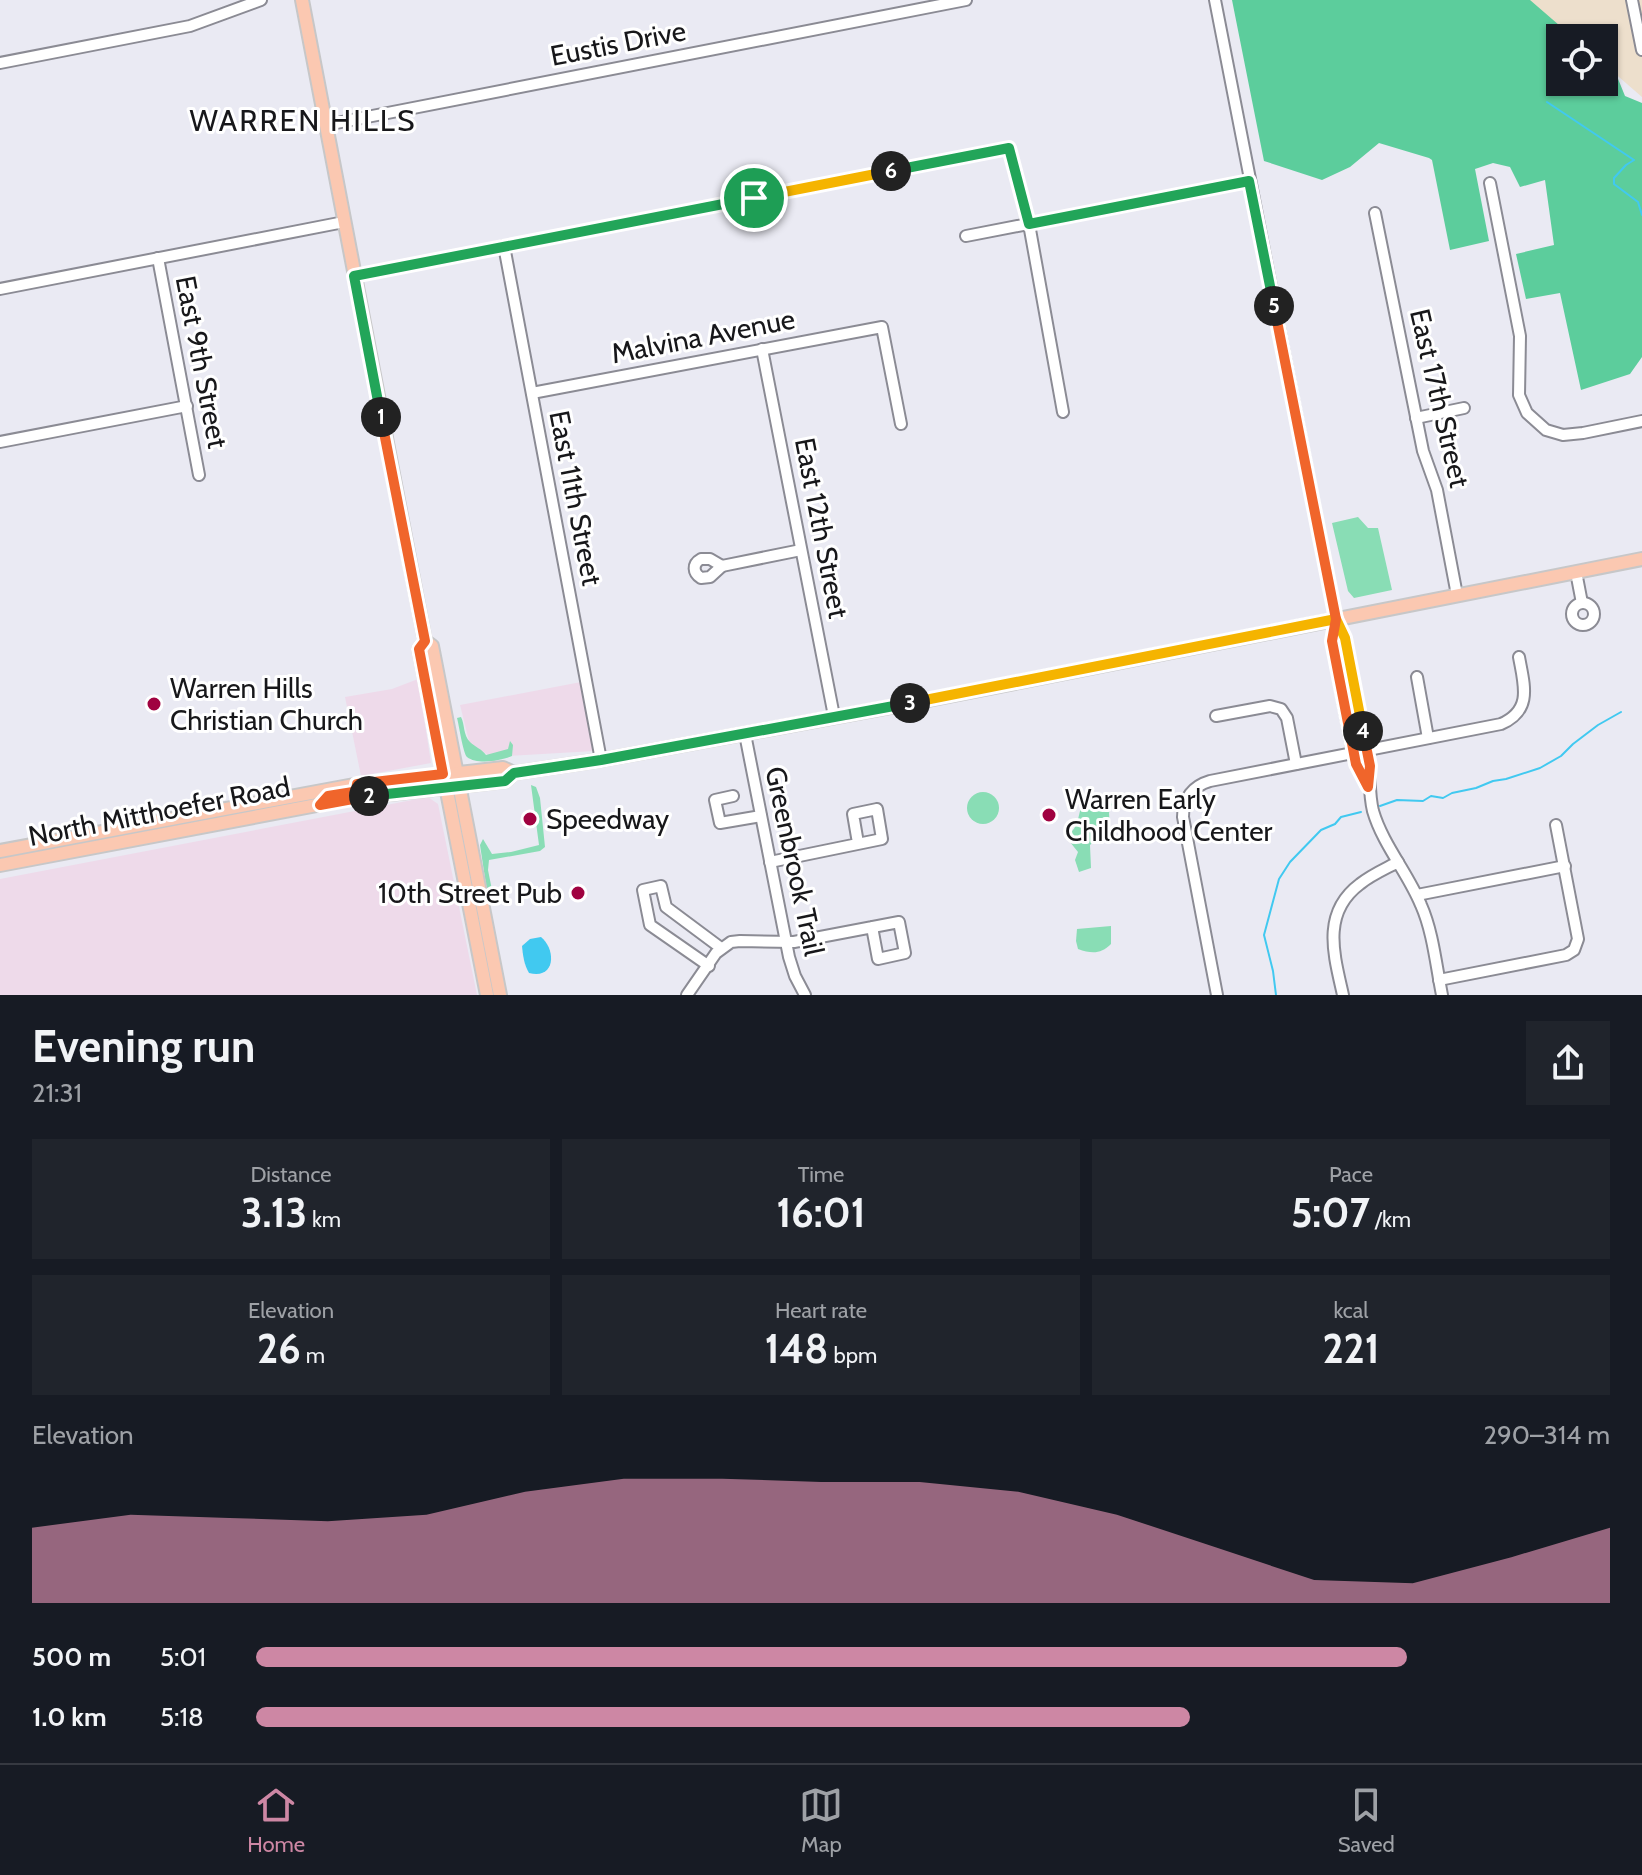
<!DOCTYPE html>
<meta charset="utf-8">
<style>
:root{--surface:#171b24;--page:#20242c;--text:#f1f3f6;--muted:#9ea1a6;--line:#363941;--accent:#cd87a4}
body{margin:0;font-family:Cabin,sans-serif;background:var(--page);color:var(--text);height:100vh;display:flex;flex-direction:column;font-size:30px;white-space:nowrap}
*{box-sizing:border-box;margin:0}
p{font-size:26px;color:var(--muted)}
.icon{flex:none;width:44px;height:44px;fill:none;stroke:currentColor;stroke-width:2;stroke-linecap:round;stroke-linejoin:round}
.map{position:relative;height:995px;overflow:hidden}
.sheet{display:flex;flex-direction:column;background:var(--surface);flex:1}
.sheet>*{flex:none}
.fabs{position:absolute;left:1546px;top:24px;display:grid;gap:16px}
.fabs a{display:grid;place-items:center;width:72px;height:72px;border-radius:0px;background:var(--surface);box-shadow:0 2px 6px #0004;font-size:40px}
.pin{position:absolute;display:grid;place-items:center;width:68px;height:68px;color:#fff;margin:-34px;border:4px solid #fff;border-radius:50%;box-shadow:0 2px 8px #0007}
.km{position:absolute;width:40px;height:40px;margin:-20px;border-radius:50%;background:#222;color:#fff;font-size:22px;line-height:40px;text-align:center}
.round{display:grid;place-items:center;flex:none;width:84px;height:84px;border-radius:0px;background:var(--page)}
.head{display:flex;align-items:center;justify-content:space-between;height:136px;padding:0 32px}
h1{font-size:44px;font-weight:700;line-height:60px}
.figures{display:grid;grid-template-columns:repeat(3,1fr);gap:12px;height:136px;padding:8px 32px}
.figures div{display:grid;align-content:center;border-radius:0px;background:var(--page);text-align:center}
.figures b{font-size:40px;font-weight:700}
.figures small{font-size:22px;font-weight:400}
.figures p{font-size:22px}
.chart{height:224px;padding:16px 32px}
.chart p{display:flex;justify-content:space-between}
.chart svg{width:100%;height:144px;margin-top:8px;fill:var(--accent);opacity:.7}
ul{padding:0 32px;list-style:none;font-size:26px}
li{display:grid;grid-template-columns:128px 96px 1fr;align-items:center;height:60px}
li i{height:20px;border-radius:10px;background:var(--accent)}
.tab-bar{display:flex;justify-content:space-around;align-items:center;height:112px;border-top:2px solid var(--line);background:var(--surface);font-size:22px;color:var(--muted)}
.tab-bar a{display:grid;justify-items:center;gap:4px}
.tab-bar .selected{color:var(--accent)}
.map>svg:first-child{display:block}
.commercial{fill:#eedaea}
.education{fill:#eddfcc}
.green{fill:#89ddb5}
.forest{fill:#5ccd9c}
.water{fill:#41c9f0}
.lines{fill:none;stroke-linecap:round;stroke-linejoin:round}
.stream{stroke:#41c9f0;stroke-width:2}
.minor-casing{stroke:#8b8b94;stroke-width:14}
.major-casing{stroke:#c7c7c8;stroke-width:16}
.minor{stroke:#fff;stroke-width:10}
.major{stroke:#fbc8b1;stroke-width:12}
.split-1-casing{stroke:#fff;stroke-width:16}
.split-2-casing{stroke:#fff;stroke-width:16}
.split-3-casing{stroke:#fff;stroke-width:16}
.split-4-casing{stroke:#fff;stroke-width:16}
.split-5-casing{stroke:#fff;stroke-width:16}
.split-6-casing{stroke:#fff;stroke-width:16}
.split-7-casing{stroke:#fff;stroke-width:16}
.split-1{stroke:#22a559;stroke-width:10}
.split-2{stroke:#f0652b;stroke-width:10}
.split-3{stroke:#22a559;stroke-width:10}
.split-4{stroke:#f5b400;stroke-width:10}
.split-5{stroke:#f0652b;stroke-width:10}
.split-6{stroke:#22a559;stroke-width:10}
.split-7{stroke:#f5b400;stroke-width:10}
.poi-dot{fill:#a00240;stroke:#fff;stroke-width:3}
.labels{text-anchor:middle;stroke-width:6;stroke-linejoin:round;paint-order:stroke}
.street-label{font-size:28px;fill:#17171a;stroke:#fff}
.poi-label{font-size:28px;fill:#17171a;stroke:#fff;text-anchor:start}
.neighbourhood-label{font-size:30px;letter-spacing:2px;fill:#17171a;stroke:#fff}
</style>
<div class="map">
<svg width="1642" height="995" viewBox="0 0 1642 995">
<rect width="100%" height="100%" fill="#eaeaf3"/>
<g class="commercial">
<polygon points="418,679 431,763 361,776 345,697 392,689"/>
<polygon points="581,682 594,751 492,757 470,745 460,705"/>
<polygon points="428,797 438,804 477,995 0,995 0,879"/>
</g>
<polygon class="education" points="1529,0 1642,0 1642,97 1604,64 1604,38 1573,38"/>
<g class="green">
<polygon points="1358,517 1368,528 1378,528 1392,590 1354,598 1348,591 1332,523"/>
<path d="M461 717C465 725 463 735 470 742 475 747 482 749 486 755L508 749 510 741 513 745 512 756C501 761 477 765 467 757 463 753 459 725 457 718Z"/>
<polygon points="531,785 536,787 540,798 545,847 540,851 489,860 488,870 494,900 488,898 480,845 483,839 492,854 511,852 539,845"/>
<circle cx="983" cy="808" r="16"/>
<path d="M1095 797 1106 799 1112 804 1109 813 1110 832 1096 839 1090 845 1091 868 1079 872 1075 860 1078 852 1066 837C1070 833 1074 830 1076 825 1082 812 1077 802 1095 797Z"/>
<path d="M1111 926V944C1101 954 1092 954 1078 949L1076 941 1077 929Z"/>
</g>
<polygon class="forest" points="1232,0 1530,0 1574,38 1560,38 1560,82 1604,82 1604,61 1614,69 1625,96 1642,103 1642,357 1630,374 1581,390 1560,293 1526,299 1516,254 1554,245 1545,180 1520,187 1510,167 1493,163 1475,169 1489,241 1450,250 1432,160 1429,158 1379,143 1350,167 1322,180 1264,161"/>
<path class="water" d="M541 937C556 949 556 980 529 973 524 964 523 956 522 946L530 939Z"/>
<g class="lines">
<g class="stream">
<polyline points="1547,102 1634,160 1626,165 1614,178 1614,184 1638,202 1642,215"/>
<polyline points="1380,806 1397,800 1423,801 1431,796 1443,798 1452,793 1476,788 1493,781 1506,779 1540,768 1561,756 1573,744 1598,725 1621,712"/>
<polyline points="1276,995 1273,971 1264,935 1279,879 1290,862 1321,830 1335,824 1341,817 1361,812"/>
</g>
<g class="minor-casing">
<g id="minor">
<path d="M1215 0 1336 619 1345 638 1367 750C1371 771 1368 791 1373 811 1383 845 1408 873 1421 905 1433 932 1436 965 1442 995"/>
<polyline points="1632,0 1642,50"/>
<polyline points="0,63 190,26 261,0"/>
<polyline points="326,125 966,0"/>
<polyline points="1490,183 1520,336 1519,395 1527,413 1546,430 1563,435 1583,433 1642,421"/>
<polyline points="1375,213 1423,451 1437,490 1457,595"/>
<polyline points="966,236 1249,181"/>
<polyline points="504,246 601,760"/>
<polyline points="158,258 199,475"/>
<polyline points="354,276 1009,148 1029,224 1063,412"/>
<polyline points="0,289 344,222"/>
<polyline points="762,349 834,716"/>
<polyline points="532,393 882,327 901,424"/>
<polyline points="1416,418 1464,408"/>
<polyline points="0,442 187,406"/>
<path d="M701 559H710L722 566 710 577 701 578C693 573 692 564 701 559Z"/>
<polyline points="722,566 801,550"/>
<polyline points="1576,572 1582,603"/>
<circle cx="1583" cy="614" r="11"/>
<polyline points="1336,620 1332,641 1353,753 1356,764 1368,787"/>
<polyline points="1417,677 1428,738"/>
<polyline points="1216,716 1270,706 1281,709 1287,718 1296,764"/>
<polyline points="745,734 789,957 795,976 805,995"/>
<polyline points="733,796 715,800 720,823 761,816"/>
<polyline points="770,862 882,839 877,809 853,814 858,843"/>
<polyline points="1417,895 1565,866"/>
<polyline points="709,966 650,925 643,890 661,886 666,907 721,948"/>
<polyline points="1439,980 1566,955 1574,950 1578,939 1556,825"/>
<polyline points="687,995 716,953 731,942 740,941 794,942 899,922 905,953 878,959 872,927"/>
<path d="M1217 995 1183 817C1183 798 1193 786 1210 781L1501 724C1533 710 1524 685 1519 657"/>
<path d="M1343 995C1334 955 1321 913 1360 884 1371 875 1385 869 1398 862"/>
</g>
</g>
<g class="major-casing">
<g id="major">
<polyline points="302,0 425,641 432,646 500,995"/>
<polyline points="425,641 419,649 487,995"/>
<polyline points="0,851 354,785 503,768 514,773"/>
<polyline points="0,865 354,798 505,781 514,773 601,760 918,702 1642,559"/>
</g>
</g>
<use href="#minor" class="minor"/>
<use href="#major" class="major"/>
</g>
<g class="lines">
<g class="split-1-casing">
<polyline id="split-1" points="381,417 354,276 754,198"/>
</g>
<g class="split-2-casing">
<polyline id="split-2" points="369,796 320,805 328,796 353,792 356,790 357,784 443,774 419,649 425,641 381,417"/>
</g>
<g class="split-3-casing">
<polyline id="split-3" points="369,796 505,781 514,773 601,760 910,703"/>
</g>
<g class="split-4-casing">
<polyline id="split-4" points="910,703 1336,619 1345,638 1363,731"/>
</g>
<g class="split-5-casing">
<polyline id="split-5" points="1274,306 1336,619 1332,641 1356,764 1368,787 1370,766 1363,731"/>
</g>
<g class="split-6-casing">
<polyline id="split-6" points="891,171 1009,148 1029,224 1249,181 1274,306"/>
</g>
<g class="split-7-casing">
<polyline id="split-7" points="754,198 891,171"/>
</g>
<use href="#split-1" class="split-1"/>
<use href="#split-2" class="split-2"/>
<use href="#split-3" class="split-3"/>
<use href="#split-4" class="split-4"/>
<use href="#split-5" class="split-5"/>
<use href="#split-6" class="split-6"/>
<use href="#split-7" class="split-7"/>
</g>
<g class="poi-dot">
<circle cx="154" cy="704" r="8"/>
<circle cx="1049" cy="815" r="8"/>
<circle cx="530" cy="819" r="8"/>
<circle cx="578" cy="893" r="8"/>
</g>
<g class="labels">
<g class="street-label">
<text transform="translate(618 43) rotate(-11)" y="10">Eustis Drive</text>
<text transform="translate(703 336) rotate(-11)" y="10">Malvina Avenue</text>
<text transform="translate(202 362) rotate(79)" y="10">East 9th Street</text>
<text transform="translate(1440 398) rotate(77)" y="10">East 17th Street</text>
<text transform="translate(576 498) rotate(79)" y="10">East 11th Street</text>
<text transform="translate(822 528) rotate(79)" y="10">East 12th Street</text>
<text transform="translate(159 811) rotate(-11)" y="10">North Mitthoefer Road</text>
<text transform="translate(795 861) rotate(78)" y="10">Greenbrook Trail</text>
</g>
<g class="poi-label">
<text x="170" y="698">Warren Hills<tspan x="170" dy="32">Christian Church</tspan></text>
<text x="1065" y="809">Warren Early<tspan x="1065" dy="32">Childhood Center</tspan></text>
<text x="546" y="829">Speedway</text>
<text x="562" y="903" text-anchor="end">10th Street Pub</text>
</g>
<g class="neighbourhood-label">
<text x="303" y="131">WARREN HILLS</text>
</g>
</g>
</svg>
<div class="fabs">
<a><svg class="icon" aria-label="locate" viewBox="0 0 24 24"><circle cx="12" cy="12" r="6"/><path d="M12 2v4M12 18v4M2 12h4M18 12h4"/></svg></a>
</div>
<div class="pin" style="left:754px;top:198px;background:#1e9e55"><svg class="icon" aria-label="arrive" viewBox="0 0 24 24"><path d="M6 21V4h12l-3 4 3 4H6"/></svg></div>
<b class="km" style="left:381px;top:417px">1</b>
<b class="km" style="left:369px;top:796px">2</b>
<b class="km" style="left:910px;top:703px">3</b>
<b class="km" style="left:1363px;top:731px">4</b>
<b class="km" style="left:1274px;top:306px">5</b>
<b class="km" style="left:891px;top:171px">6</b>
</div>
<section class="sheet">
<div class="head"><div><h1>Evening run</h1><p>21:31</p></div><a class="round"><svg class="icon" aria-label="share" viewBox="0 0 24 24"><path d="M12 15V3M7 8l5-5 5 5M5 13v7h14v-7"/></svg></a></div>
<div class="figures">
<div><p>Distance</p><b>3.13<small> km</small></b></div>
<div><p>Time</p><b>16:01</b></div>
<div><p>Pace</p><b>5:07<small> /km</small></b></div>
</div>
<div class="figures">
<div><p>Elevation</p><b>26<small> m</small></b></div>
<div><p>Heart rate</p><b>148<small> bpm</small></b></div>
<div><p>kcal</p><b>221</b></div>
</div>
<div class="chart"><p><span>Elevation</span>290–314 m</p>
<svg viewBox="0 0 160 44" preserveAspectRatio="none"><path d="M0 44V21L10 17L20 18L30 19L40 17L50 10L60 6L70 6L80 7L90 7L100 10L110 17L120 27L130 37L140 38L150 30L160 21V44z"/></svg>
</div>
<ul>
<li><b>500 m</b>5:01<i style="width:85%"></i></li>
<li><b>1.0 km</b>5:18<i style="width:69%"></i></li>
</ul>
</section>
<nav class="tab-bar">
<a class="selected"><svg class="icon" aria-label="home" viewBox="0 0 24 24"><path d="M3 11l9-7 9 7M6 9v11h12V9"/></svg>Home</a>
<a><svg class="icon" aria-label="map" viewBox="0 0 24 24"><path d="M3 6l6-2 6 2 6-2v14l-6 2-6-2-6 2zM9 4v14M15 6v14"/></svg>Map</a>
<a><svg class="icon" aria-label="saved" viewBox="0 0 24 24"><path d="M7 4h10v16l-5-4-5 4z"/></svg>Saved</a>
</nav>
